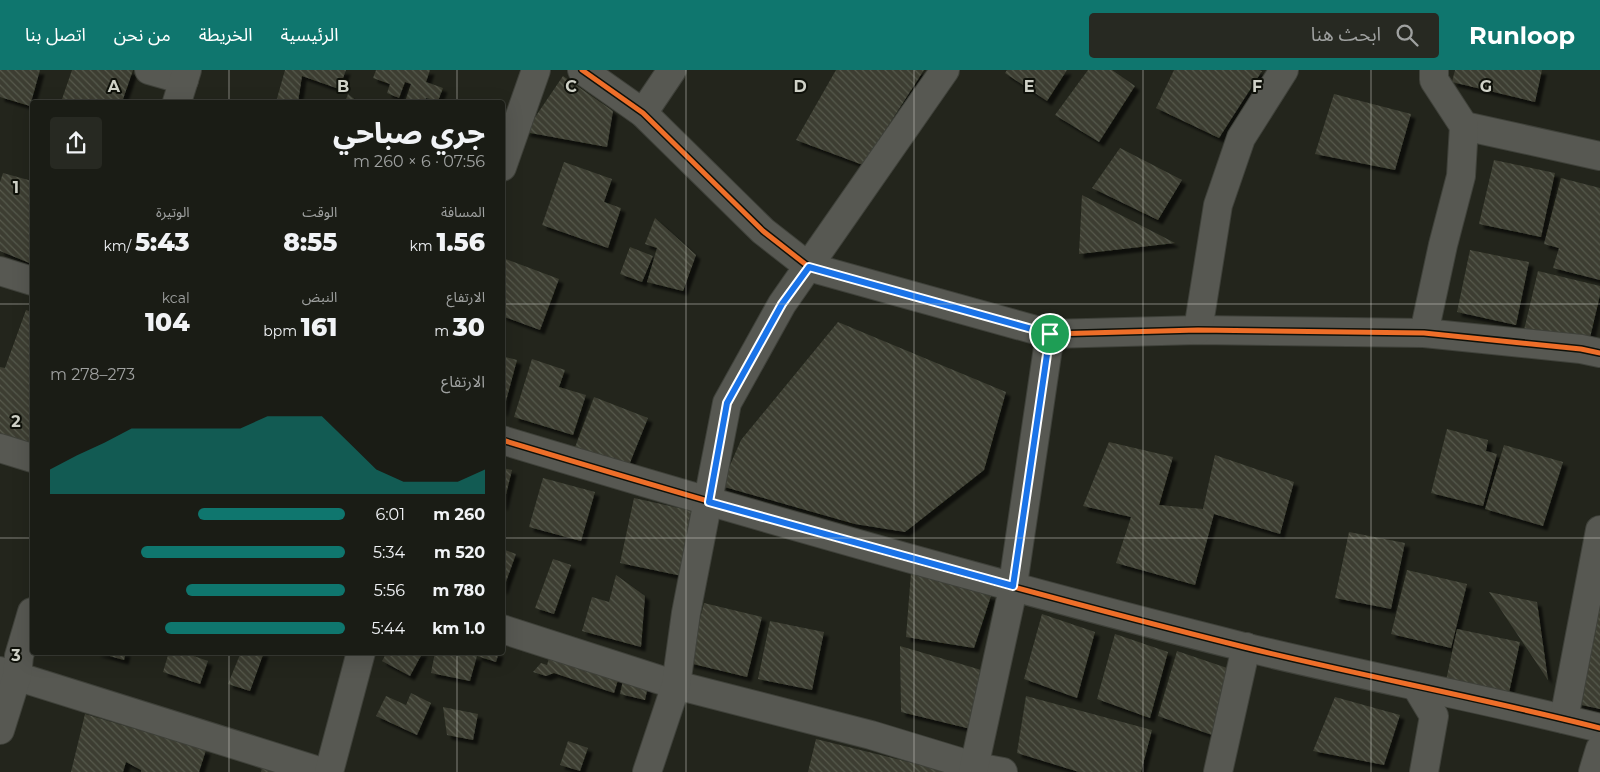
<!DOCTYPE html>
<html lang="ar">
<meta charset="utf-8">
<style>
:root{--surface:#1a1c15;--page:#272922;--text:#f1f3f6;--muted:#9fa1a0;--line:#383a34;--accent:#0f766e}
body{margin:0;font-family:Montserrat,"Noto Sans Arabic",sans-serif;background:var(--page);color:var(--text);direction:rtl;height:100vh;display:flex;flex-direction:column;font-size:19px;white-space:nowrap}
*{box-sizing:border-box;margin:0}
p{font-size:16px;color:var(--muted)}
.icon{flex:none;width:28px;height:28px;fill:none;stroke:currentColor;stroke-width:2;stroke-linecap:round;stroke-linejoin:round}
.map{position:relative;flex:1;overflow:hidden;direction:ltr}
.drawer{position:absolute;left:30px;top:30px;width:475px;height:555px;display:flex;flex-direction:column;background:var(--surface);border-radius:5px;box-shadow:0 5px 20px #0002,0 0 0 1px var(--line);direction:rtl}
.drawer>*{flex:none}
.pin{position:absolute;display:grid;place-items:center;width:42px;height:42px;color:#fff;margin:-21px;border:2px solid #fff;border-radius:50%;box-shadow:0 1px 5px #0007}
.round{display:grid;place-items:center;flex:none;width:52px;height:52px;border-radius:5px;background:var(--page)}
.overview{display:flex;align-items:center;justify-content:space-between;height:85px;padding:0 20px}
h1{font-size:28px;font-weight:800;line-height:38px}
.stats{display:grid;grid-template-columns:repeat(3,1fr);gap:8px;height:85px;padding:5px 20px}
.stats div{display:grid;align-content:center}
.stats b{font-size:25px;font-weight:800}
.stats small{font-size:14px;font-weight:400}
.stats p{font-size:14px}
.chart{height:140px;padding:10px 20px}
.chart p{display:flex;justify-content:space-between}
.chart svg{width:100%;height:90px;margin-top:5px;fill:var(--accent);opacity:.7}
ul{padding:0 20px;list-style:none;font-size:16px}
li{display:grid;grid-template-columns:80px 60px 1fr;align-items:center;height:38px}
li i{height:12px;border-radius:6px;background:var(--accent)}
header{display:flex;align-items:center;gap:30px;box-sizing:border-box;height:70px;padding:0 25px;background:var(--accent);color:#fff}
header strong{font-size:24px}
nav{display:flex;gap:28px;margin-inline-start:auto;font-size:18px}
.search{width:350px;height:45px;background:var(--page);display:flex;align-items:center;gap:12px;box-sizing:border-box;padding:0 18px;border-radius:5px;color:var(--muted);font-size:19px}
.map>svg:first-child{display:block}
.building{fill:url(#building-back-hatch);filter:url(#shadow)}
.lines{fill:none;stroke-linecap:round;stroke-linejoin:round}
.minor-casing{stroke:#3f413a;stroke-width:30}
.minor{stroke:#575852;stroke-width:28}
.cycleway-casing{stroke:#0f110a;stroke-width:8}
.cycleway{stroke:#ee6e29;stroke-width:5}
.route-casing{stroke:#fff;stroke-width:10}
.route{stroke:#1a73e8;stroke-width:6}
.grid{fill:none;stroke:#d0d2c8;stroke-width:1;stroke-opacity:0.55}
.grid-label{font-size:16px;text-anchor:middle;font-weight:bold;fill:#d0d2c8;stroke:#0f110a;stroke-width:4;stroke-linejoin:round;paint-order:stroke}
</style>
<header>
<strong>Runloop</strong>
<div class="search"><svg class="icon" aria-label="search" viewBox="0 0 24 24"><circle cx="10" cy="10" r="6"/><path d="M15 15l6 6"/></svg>ابحث هنا</div>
<nav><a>الرئيسية</a><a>الخريطة</a><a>من نحن</a><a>اتصل بنا</a></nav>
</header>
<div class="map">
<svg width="1600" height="702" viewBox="0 0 1600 702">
<defs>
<pattern id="building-back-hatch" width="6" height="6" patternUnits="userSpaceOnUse" patternTransform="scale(1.25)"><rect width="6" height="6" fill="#3c3e31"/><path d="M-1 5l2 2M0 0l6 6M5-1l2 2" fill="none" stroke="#57594d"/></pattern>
<filter id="shadow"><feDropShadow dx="4.5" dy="4.5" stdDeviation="1" flood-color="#0009"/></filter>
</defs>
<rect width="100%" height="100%" fill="#23251c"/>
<g class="building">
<polygon points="0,0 40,0 30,36 0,27"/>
<polygon points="72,0 133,0 122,32 61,32"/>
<polygon points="285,0 346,0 339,19 302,6 298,32 276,32"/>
<polygon points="376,0 430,0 426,12 443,18 438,31 426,28 424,32 418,32 406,29 411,14 405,12 399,28 387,23 390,14 373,8"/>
<polygon points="836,0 924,0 863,95 796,70"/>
<polygon points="1007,0 1067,0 1047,31 1005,3"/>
<polygon points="1088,0 1112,0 1135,16 1099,72 1055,45"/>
<polygon points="1174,0 1258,0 1262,1 1219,68 1156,38"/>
<polygon points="1455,0 1542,0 1535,32 1452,12"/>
<polygon points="563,6 613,41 607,77 525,62"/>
<polygon points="348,24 358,32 345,32"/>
<polygon points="1334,24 1411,44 1395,100 1315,84"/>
<polygon points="1120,78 1182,110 1158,150 1092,118"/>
<polygon points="1494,90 1555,103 1541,167 1479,154"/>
<polygon points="564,92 612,109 604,132 621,138 608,178 542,155"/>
<polygon points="3,103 32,111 32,194 0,181 0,112"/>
<polygon points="1561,108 1600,118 1600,210 1553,198 1559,178 1544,174"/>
<polygon points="1082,125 1175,173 1079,184"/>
<polygon points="655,148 696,185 683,221 647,212 657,178 645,174"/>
<polygon points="630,177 653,186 642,212 620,204"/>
<polygon points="1470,180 1529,192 1516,255 1457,242"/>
<polygon points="503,188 559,209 540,260 502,246"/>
<polygon points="1538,201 1600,216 1600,225 1588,276 1524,260"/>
<polygon points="26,240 32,242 32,378 0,369 0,297 5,298"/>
<polygon points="838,252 1006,322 984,400 905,462 855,454 721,416 741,370"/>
<polygon points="502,286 517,290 503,342 502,342"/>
<polygon points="532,289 565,300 559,317 586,325 573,365 514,347"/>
<polygon points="594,327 648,348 627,400 574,380"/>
<polygon points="1447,359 1488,370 1486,381 1497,384 1483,436 1431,423"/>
<polygon points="1109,372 1173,387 1159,435 1203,439 1215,385 1294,412 1280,464 1214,444 1195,515 1116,493 1131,447 1083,436"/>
<polygon points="1504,375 1563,392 1543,456 1485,439"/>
<polygon points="502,398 512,400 503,436 502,436"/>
<polygon points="543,408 595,422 581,471 529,457"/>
<polygon points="634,428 697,442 682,506 620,493"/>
<polygon points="1349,462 1405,473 1391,539 1335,528"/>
<polygon points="502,479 516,484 503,520 502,520"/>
<polygon points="553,489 571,495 554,544 535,538"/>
<polygon points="1407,500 1467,514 1451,578 1391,564"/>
<polygon points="911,503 991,526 974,578 906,567"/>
<polygon points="616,505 645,526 641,577 582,561 592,527 609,532"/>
<polygon points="1600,514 1600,639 1577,634"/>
<polygon points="1489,522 1537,532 1548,610"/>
<polygon points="704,533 762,547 747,607 689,593"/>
<polygon points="1042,544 1095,562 1077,628 1024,609"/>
<polygon points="770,551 824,562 812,620 758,609"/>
<polygon points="1457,559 1520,572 1507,632 1444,620"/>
<polygon points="1115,564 1168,582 1150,648 1097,629"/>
<polygon points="900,576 988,602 975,660 901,642"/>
<polygon points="551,581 620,604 614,623 554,603 546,606 533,602 541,593 547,595"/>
<polygon points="1177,581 1230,599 1212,665 1158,646"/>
<polygon points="95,582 126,582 124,590"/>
<polygon points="169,582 182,582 208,591 200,614 163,602"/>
<polygon points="241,582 264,582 250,621 228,614"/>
<polygon points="387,582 423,582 410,606 382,591"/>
<polygon points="435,582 477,586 470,611 431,603"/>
<polygon points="478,582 499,582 496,592 477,586"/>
<polygon points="625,602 650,607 645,630 620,624"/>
<polygon points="411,623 431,633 417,665 376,646 386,626 406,635"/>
<polygon points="1026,626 1152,660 1141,702 1079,702 1017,683"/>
<polygon points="1335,627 1400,645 1384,695 1313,681"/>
<polygon points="443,637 478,644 473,670 447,665"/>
<polygon points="85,644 206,680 199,702 141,702 141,700 126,692 123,702 71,702"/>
<polygon points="816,669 941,700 941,702 808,702"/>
<polygon points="568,671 588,678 580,701 560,695"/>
<polygon points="262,697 279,702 261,702"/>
</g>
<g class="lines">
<g class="minor-casing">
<g id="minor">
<polyline points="149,0 184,10"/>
<polyline points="582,0 643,43 763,161 809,197 1050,264 1198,260 1424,263 1581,279 1600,283"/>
<polyline points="177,32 187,0"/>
<polyline points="643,43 672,0"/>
<polyline points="1464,56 1600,86"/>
<polyline points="502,97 536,0"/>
<polyline points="0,201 32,211"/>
<polyline points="1198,260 1218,135 1241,68 1284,0"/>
<polyline points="1424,263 1443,175 1461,106 1464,56 1434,10 1434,0"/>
<path d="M502 370C748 444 995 515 1244 577 1362 606 1482 628 1600 658"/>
<polyline points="0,378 32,388"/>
<polyline points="502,559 676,615 871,665 976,697 1003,702"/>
<polyline points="0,601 322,702"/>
<polyline points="1416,616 1434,646 1424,702"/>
<polyline points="1564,649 1600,460"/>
<polyline points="0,660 17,606 19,586 32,542"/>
<polyline points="329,702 361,582"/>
<polyline points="647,702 676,615 686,543 727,333 782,234 945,0"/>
<polyline points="973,702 1011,528 1050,264"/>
<polyline points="1218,702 1246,577"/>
<polyline points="1593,702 1600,679"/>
</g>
</g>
<use href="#minor" class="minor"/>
<g class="cycleway-casing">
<g id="cycleway">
<polyline points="582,0 643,43 763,161 809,197 1050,264 1198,260 1424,263 1581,279 1600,283"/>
<path d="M502 370C748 444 995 515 1244 577 1362 606 1482 628 1600 658"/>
</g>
</g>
<use href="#cycleway" class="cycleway"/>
</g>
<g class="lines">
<g class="route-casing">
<polygon id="route" points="809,197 1050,264 1013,516 709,432 727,333 782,234"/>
</g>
<use href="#route" class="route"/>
</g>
<path class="grid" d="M229 0V32M457 0V32M686 0V702M914 0V702M1143 0V702M1371 0V702M0 234H32M502 234H1600M0 468H32M502 468H1600M229 582V702M457 582V702"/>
<g class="grid-label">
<text x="114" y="22">A</text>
<text x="343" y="22">B</text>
<text x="571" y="22">C</text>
<text x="800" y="22">D</text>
<text x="1029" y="22">E</text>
<text x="1257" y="22">F</text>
<text x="1486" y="22">G</text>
<text x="16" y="123">1</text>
<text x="16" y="357">2</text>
<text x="16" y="591">3</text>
</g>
</svg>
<div class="pin" style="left:1050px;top:264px;background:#1e9e55"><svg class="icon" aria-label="arrive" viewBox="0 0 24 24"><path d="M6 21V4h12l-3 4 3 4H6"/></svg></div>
<section class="drawer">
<div class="overview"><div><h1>جري صباحي</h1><p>07:56 · 6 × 260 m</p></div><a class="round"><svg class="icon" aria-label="share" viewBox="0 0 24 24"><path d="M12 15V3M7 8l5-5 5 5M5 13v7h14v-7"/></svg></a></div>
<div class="stats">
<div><p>المسافة</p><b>1.56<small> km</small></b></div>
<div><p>الوقت</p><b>8:55</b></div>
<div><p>الوتيرة</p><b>5:43<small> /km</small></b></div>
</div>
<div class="stats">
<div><p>الارتفاع</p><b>30<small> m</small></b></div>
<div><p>النبض</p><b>161<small> bpm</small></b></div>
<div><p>kcal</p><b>104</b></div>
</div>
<div class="chart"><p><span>الارتفاع</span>273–278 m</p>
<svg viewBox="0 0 160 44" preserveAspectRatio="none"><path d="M0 44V32L10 25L20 19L30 12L40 12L50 12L60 12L70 12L80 6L90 6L100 6L110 19L120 32L130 38L140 38L150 38L160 32V44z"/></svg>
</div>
<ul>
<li><b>260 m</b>6:01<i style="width:50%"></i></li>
<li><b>520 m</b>5:34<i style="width:69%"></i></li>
<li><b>780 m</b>5:56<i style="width:54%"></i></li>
<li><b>1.0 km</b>5:44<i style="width:61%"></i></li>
</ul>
</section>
</div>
